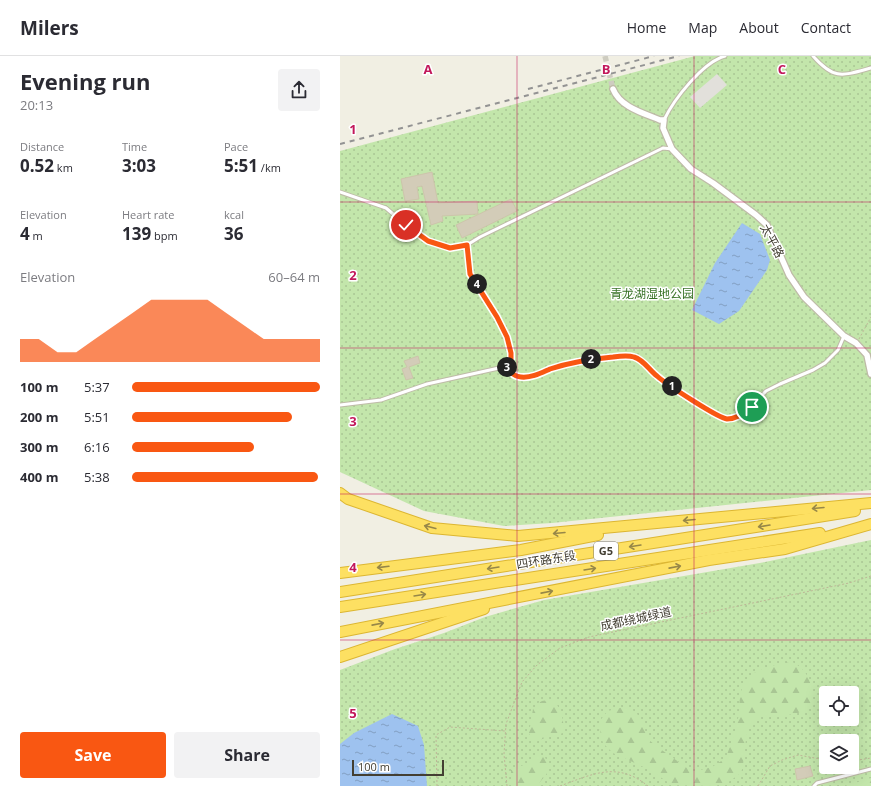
<!DOCTYPE html>
<meta charset="utf-8">
<style>
:root{--surface:#fff;--page:#f2f2f3;--text:#2b2b33;--muted:#7c7c81;--line:#e1e1e2;--accent:#f95712}
body{margin:0;font-family:"Open Sans","Noto Sans SC",sans-serif;background:var(--page);color:var(--text);height:100vh;display:flex;flex-direction:column;font-size:15px;white-space:nowrap}
*{box-sizing:border-box;margin:0}
p{font-size:13px;color:var(--muted)}
.icon{flex:none;width:22px;height:22px;fill:none;stroke:currentColor;stroke-width:2;stroke-linecap:round;stroke-linejoin:round}
.map{position:relative;flex:1;overflow:hidden}
.details{display:flex;flex-direction:column;background:var(--surface);width:340px}
.details>*{flex:none}
.controls{position:absolute;left:479px;top:630px;display:grid;gap:8px}
.controls a{display:grid;place-items:center;width:40px;height:40px;border-radius:4px;background:var(--surface);box-shadow:0 4px 16px #0002;font-size:20px}
.scale{position:absolute;left:12px;bottom:10px;width:92px;box-sizing:border-box;padding-left:4px;border:2px solid #433f33;border-top:0;font-size:11px;line-height:14px;white-space:nowrap;color:#433f33;-webkit-text-stroke:3px #fff;paint-order:stroke}
.pin{position:absolute;display:grid;place-items:center;width:34px;height:34px;color:#fff;margin:-17px;border:2px solid #fff;border-radius:50%;box-shadow:0 1px 4px #0007}
.km{position:absolute;width:20px;height:20px;margin:-10px;border-radius:50%;background:#222;color:#fff;font-size:11px;line-height:20px;text-align:center}
.round{display:grid;place-items:center;flex:none;width:42px;height:42px;border-radius:4px;background:var(--page)}
.summary{display:flex;align-items:center;justify-content:space-between;height:68px;padding:0 20px}
h1{font-size:22px;font-weight:700;line-height:30px}
.figures{display:grid;grid-template-columns:repeat(3,1fr);gap:6px;height:68px;padding:4px 20px}
.figures div{display:grid;align-content:center}
.figures b{font-size:17px;font-weight:700}
.figures small{font-size:11px;font-weight:400}
.figures p{font-size:11px}
.chart{height:112px;padding:8px 20px}
.chart p{display:flex;justify-content:space-between}
.chart svg{width:100%;height:72px;margin-top:4px;fill:var(--accent);opacity:.7}
.cta{display:flex;gap:8px;margin-top:auto;padding:8px 20px}
.cta a{flex:1;height:46px;border-radius:4px;background:var(--accent);color:#fff;font-size:16px;font-weight:700;line-height:46px;text-align:center}
.cta a+a{background:var(--page);color:var(--text)}
ul{padding:0 20px;list-style:none;font-size:13px}
li{display:grid;grid-template-columns:64px 48px 1fr;align-items:center;height:30px}
li i{height:10px;border-radius:5px;background:var(--accent)}
header{display:flex;align-items:center;gap:24px;box-sizing:border-box;height:56px;padding:0 20px;background:var(--surface);border-bottom:1px solid var(--line)}
header strong{font-size:19px}
nav{display:flex;gap:22px;margin-inline-start:auto;font-size:14px}
main{display:flex;flex:1;min-height:0}
.map>svg:first-child{display:block}
.grass{fill:url(#grass-dots);fill-rule:evenodd}
.forest{fill:url(#forest-firs)}
.parking{fill:#e2e0db}
.water{fill:url(#water-ripples)}
.building{fill:#d3ccb8;stroke:#cdc5ab}
.lines{fill:none;stroke-linecap:round;stroke-linejoin:round}
.street-tunnel{stroke:#ceccc0;stroke-width:5.5;stroke-dasharray:5.5 3;stroke-linecap:butt}
.lane-casing{stroke:#bfbba8;stroke-width:5}
.street-casing{stroke:#bfbba8;stroke-width:8}
.highway-casing{stroke:#dcb632;stroke-width:12}
.path{stroke:#beb697;stroke-width:1;stroke-dasharray:2 2;stroke-linecap:butt}
.lane{stroke:#fff;stroke-width:3}
.street{stroke:#fff;stroke-width:5.5}
.highway{stroke:#fde062;stroke-width:10}
.rail{stroke:#939393;stroke-width:2;stroke-dasharray:5 5;stroke-linecap:butt}
.oneway{stroke:#978748}
.route-casing{stroke:#fff;stroke-width:8}
.route{stroke:#f95712;stroke-width:5}
.grid{fill:none;stroke:#c2185b;stroke-width:1;stroke-opacity:0.55}
.labels{text-anchor:middle;stroke-width:3;stroke-linejoin:round;paint-order:stroke}
.shield{fill:#fff;stroke:#7b7970;stroke-width:1}
.shield-label{font-size:11px;font-weight:bold;fill:#433f33}
.street-label{font-size:12px;fill:#433f33;stroke:#fff}
.park-label{font-size:12px;fill:#397327;stroke:#fff}
.grid-label{font-size:13px;text-anchor:middle;font-weight:bold;fill:#c2185b;stroke:#fff;stroke-width:3;stroke-linejoin:round;paint-order:stroke}
</style>
<header>
<strong>Milers</strong>
<nav><a>Home</a><a>Map</a><a>About</a><a>Contact</a></nav>
</header>
<main>
<section class="details">
<div class="summary"><div><h1>Evening run</h1><p>20:13</p></div><a class="round"><svg class="icon" aria-label="share" viewBox="0 0 24 24"><path d="M12 15V3M7 8l5-5 5 5M5 13v7h14v-7"/></svg></a></div>
<div class="figures">
<div><p>Distance</p><b>0.52<small> km</small></b></div>
<div><p>Time</p><b>3:03</b></div>
<div><p>Pace</p><b>5:51<small> /km</small></b></div>
</div>
<div class="figures">
<div><p>Elevation</p><b>4<small> m</small></b></div>
<div><p>Heart rate</p><b>139<small> bpm</small></b></div>
<div><p>kcal</p><b>36</b></div>
</div>
<div class="chart"><p><span>Elevation</span>60–64 m</p>
<svg viewBox="0 0 160 44" preserveAspectRatio="none"><path d="M0 44V30L10 30L20 38L30 38L40 30L50 22L60 14L70 6L80 6L90 6L100 6L110 14L120 22L130 30L140 30L150 30L160 30V44z"/></svg>
</div>
<ul>
<li><b>100 m</b>5:37<i style="width:100%"></i></li>
<li><b>200 m</b>5:51<i style="width:85%"></i></li>
<li><b>300 m</b>6:16<i style="width:65%"></i></li>
<li><b>400 m</b>5:38<i style="width:99%"></i></li>
</ul>
<div class="cta"><a>Save</a><a>Share</a></div>
</section>
<div class="map">
<svg width="531" height="730" viewBox="0 0 531 730">
<defs>
<pattern id="grass-dots" width="8" height="8" patternUnits="userSpaceOnUse"><rect width="8" height="8" fill="#c3e6ab"/><path d="M2 2h.1M6 6h.1" fill="none" stroke="#a9c694" stroke-width="1.8" stroke-linecap="round"/></pattern>
<pattern id="forest-firs" width="22" height="20" patternUnits="userSpaceOnUse"><rect width="22" height="20" fill="#c3e6ab"/><path d="M5 1l3.5 6h-7zM16 11l3.5 6h-7z" fill="#a9c694"/></pattern>
<pattern id="water-ripples" width="26" height="14" patternUnits="userSpaceOnUse"><rect width="26" height="14" fill="#9ec2ef"/><path d="M2 4q2-2 4 0t4 0M15 11q2-2 4 0t4 0" fill="none" stroke="#829fc2"/></pattern>
</defs>
<rect width="100%" height="100%" fill="#f1efe3"/>
<g class="grass">
<polygon points="355,0 531,0 531,434 212,467 164,470 84,455 0,416 0,95"/>
<path d="M531 484V730H0V614L55 593 104 577 145 561 204 544 425 506ZM486 637H512V663H486ZM486 685H512V711H486Z"/>
</g>
<g class="forest">
<path d="M452 606C470 614 474 633 473 651 465 655 456 658 447 659 429 660 414 655 407 678 404 691 405 704 401 717L387 727 374 730 332 729 310 714 273 697 263 687 259 670 262 662 268 655 284 651 294 655 300 661 308 683 316 690 353 716 372 711 386 702C390 690 396 675 398 663 400 656 399 649 400 641 404 613 428 610 452 606Z"/>
<path d="M208 644 215 645C221 656 225 665 223 677L207 681 193 687 189 677 193 653 198 647 202 645Z"/>
<path d="M200 698C218 710 206 718 197 730H174L171 720V714L186 708 195 699Z"/>
<polygon points="531,722 531,730 505,730"/>
</g>
<polygon class="parking" points="377,18 387,29 360,52 350,41"/>
<g class="water">
<polygon points="402,167 420,178 430,204 427,214 399,255 379,268 352,254 375,207"/>
<polygon points="52,658 78,670 84,689 87,730 0,730 0,688 14,677"/>
</g>
<g class="building">
<polygon points="92,116 98,147 137,145 138,158 102,160 103,165 91,169 82,130 77,131 79,143 65,145 61,123"/>
<polygon points="171,143 177,155 122,182 116,169"/>
<polygon points="78,300 80,307 69,311 73,322 66,324 62,313 67,311 64,305"/>
<polygon points="470,710 473,720 457,724 455,713"/>
</g>
<g class="lines">
<polyline class="street-tunnel" points="265,0 273,33"/>
<g class="lane-casing">
<g id="lane">
<path d="M473 0C494 24 502 20 531 12"/>
<path d="M324 64C334 43 363 6 385 0"/>
<polyline points="0,136 46,152 66,169 88,185 110,192 127,189"/>
<polyline points="166,312 171,303 171,297 167,281 157,261 130,218 127,189 140,181 323,92 332,93"/>
<polyline points="0,349 41,344 87,328 159,312 166,312 172,318 180,321 191,320 234,306 254,303 290,300 299,302 317,320 328,328 369,354 386,363 396,361 403,358 411,351 426,335 440,328 473,314 485,307 498,294 504,280"/>
<polyline points="474,730 477,727 531,713"/>
</g>
</g>
<g class="street-casing">
<path id="street" d="M273 33C280 51 303 57 320 64H324L323 72 332 93 351 113 373 127 416 159 427 169 449 219 464 241 504 280 516 287 527 299 531 318"/>
</g>
<g class="highway-casing">
<g id="highway">
<polyline points="0,437 8,443 92,472 178,480 531,447"/>
<polyline points="0,517 181,494 258,479"/>
<polyline points="0,536 422,470 515,455"/>
<polyline points="0,551 480,477"/>
<polyline points="0,576 369,504 445,493 531,468"/>
<polyline points="0,601 144,553"/>
</g>
</g>
<g class="path">
<polyline points="519,283 531,261"/>
<polyline points="512,705 531,702"/>
<polyline points="492,711 497,716"/>
<polyline points="97,730 96,679 110,671 165,675"/>
<polyline points="167,730 164,698 166,668 182,626 197,609 220,592 249,581 509,527 531,520"/>
<path d="M220 730C253 718 277 705 308 730"/>
<polyline points="418,730 430,710 442,704 458,699 486,704"/>
</g>
<use href="#lane" class="lane"/>
<use href="#street" class="street"/>
<use href="#highway" class="highway"/>
<g class="rail">
<polyline points="188,33 314,0"/>
<polyline points="0,88 339,0"/>
</g>
</g>
<defs><path id="oneway-shaft" d="M-6 0H5M1.5-3L5.5 0L1.5 3" fill="none" stroke-width="1.6" stroke-linecap="round" stroke-linejoin="round"/></defs>
<g class="oneway">
<use href="#oneway-shaft" transform="translate(478 452) rotate(175)"/>
<use href="#oneway-shaft" transform="translate(349 464) rotate(175)"/>
<use href="#oneway-shaft" transform="translate(424 470) rotate(171)"/>
<use href="#oneway-shaft" transform="translate(90 471) rotate(-166)"/>
<use href="#oneway-shaft" transform="translate(219 477) rotate(175)"/>
<use href="#oneway-shaft" transform="translate(295 490) rotate(171)"/>
<use href="#oneway-shaft" transform="translate(43 511) rotate(173)"/>
<use href="#oneway-shaft" transform="translate(335 511) rotate(-11)"/>
<use href="#oneway-shaft" transform="translate(153 512) rotate(171)"/>
<use href="#oneway-shaft" transform="translate(250 513) rotate(-9)"/>
<use href="#oneway-shaft" transform="translate(207 536) rotate(-11)"/>
<use href="#oneway-shaft" transform="translate(80 539) rotate(-9)"/>
<use href="#oneway-shaft" transform="translate(38 568) rotate(-11)"/>
</g>
<g class="lines">
<g class="route-casing">
<path id="route" d="M66 169 88 185 110 192 127 189 130 218 157 261 167 281 171 297V303L166 312C170 316 175 321 181 321 192 322 201 317 210 313 231 306 251 303 273 301 280 300 288 299 294 301 304 304 309 314 317 320 326 328 378 362 387 363 397 363 405 357 412 351"/>
</g>
<use href="#route" class="route"/>
</g>
<path class="grid" d="M177 0V730M354 0V730M0 146H531M0 292H531M0 438H531M0 584H531"/>
<g class="labels">
<rect class="shield" x="254" y="486" width="24" height="18" rx="3"/>
<g class="shield-label">
<text x="266" y="499">G5</text>
</g>
<g class="street-label">
<text transform="translate(432 185) rotate(62)" y="4">太平路</text>
<text transform="translate(206 504) rotate(-9)" y="4">四环路东段</text>
<text transform="translate(296 563) rotate(-12)" y="4">成都绕城绿道</text>
</g>
<g class="park-label">
<text x="312" y="242">青龙湖湿地公园</text>
</g>
</g>
<g class="grid-label">
<text x="88" y="18">A</text>
<text x="266" y="18">B</text>
<text x="442" y="18">C</text>
<text x="13" y="78">1</text>
<text x="13" y="224">2</text>
<text x="13" y="370">3</text>
<text x="13" y="516">4</text>
<text x="13" y="662">5</text>
</g>
</svg>
<div class="controls">
<a><svg class="icon" aria-label="locate" viewBox="0 0 24 24"><circle cx="12" cy="12" r="6"/><path d="M12 2v4M12 18v4M2 12h4M18 12h4"/></svg></a>
<a><svg class="icon" aria-label="layers" viewBox="0 0 24 24"><path d="M12 4l9 5-9 5-9-5zM3 14l9 5 9-5"/></svg></a>
</div>
<div class="scale">100 m</div>
<div class="pin" style="left:412px;top:351px;background:#1e9e55"><svg class="icon" aria-label="arrive" viewBox="0 0 24 24"><path d="M6 21V4h12l-3 4 3 4H6"/></svg></div>
<div class="pin" style="left:66px;top:169px;background:#d93025"><svg class="icon" aria-label="check" viewBox="0 0 24 24"><path d="M5 12l5 5 9-10"/></svg></div>
<b class="km" style="left:332px;top:330px">1</b>
<b class="km" style="left:251px;top:303px">2</b>
<b class="km" style="left:167px;top:311px">3</b>
<b class="km" style="left:137px;top:228px">4</b>
</div>
</main>
